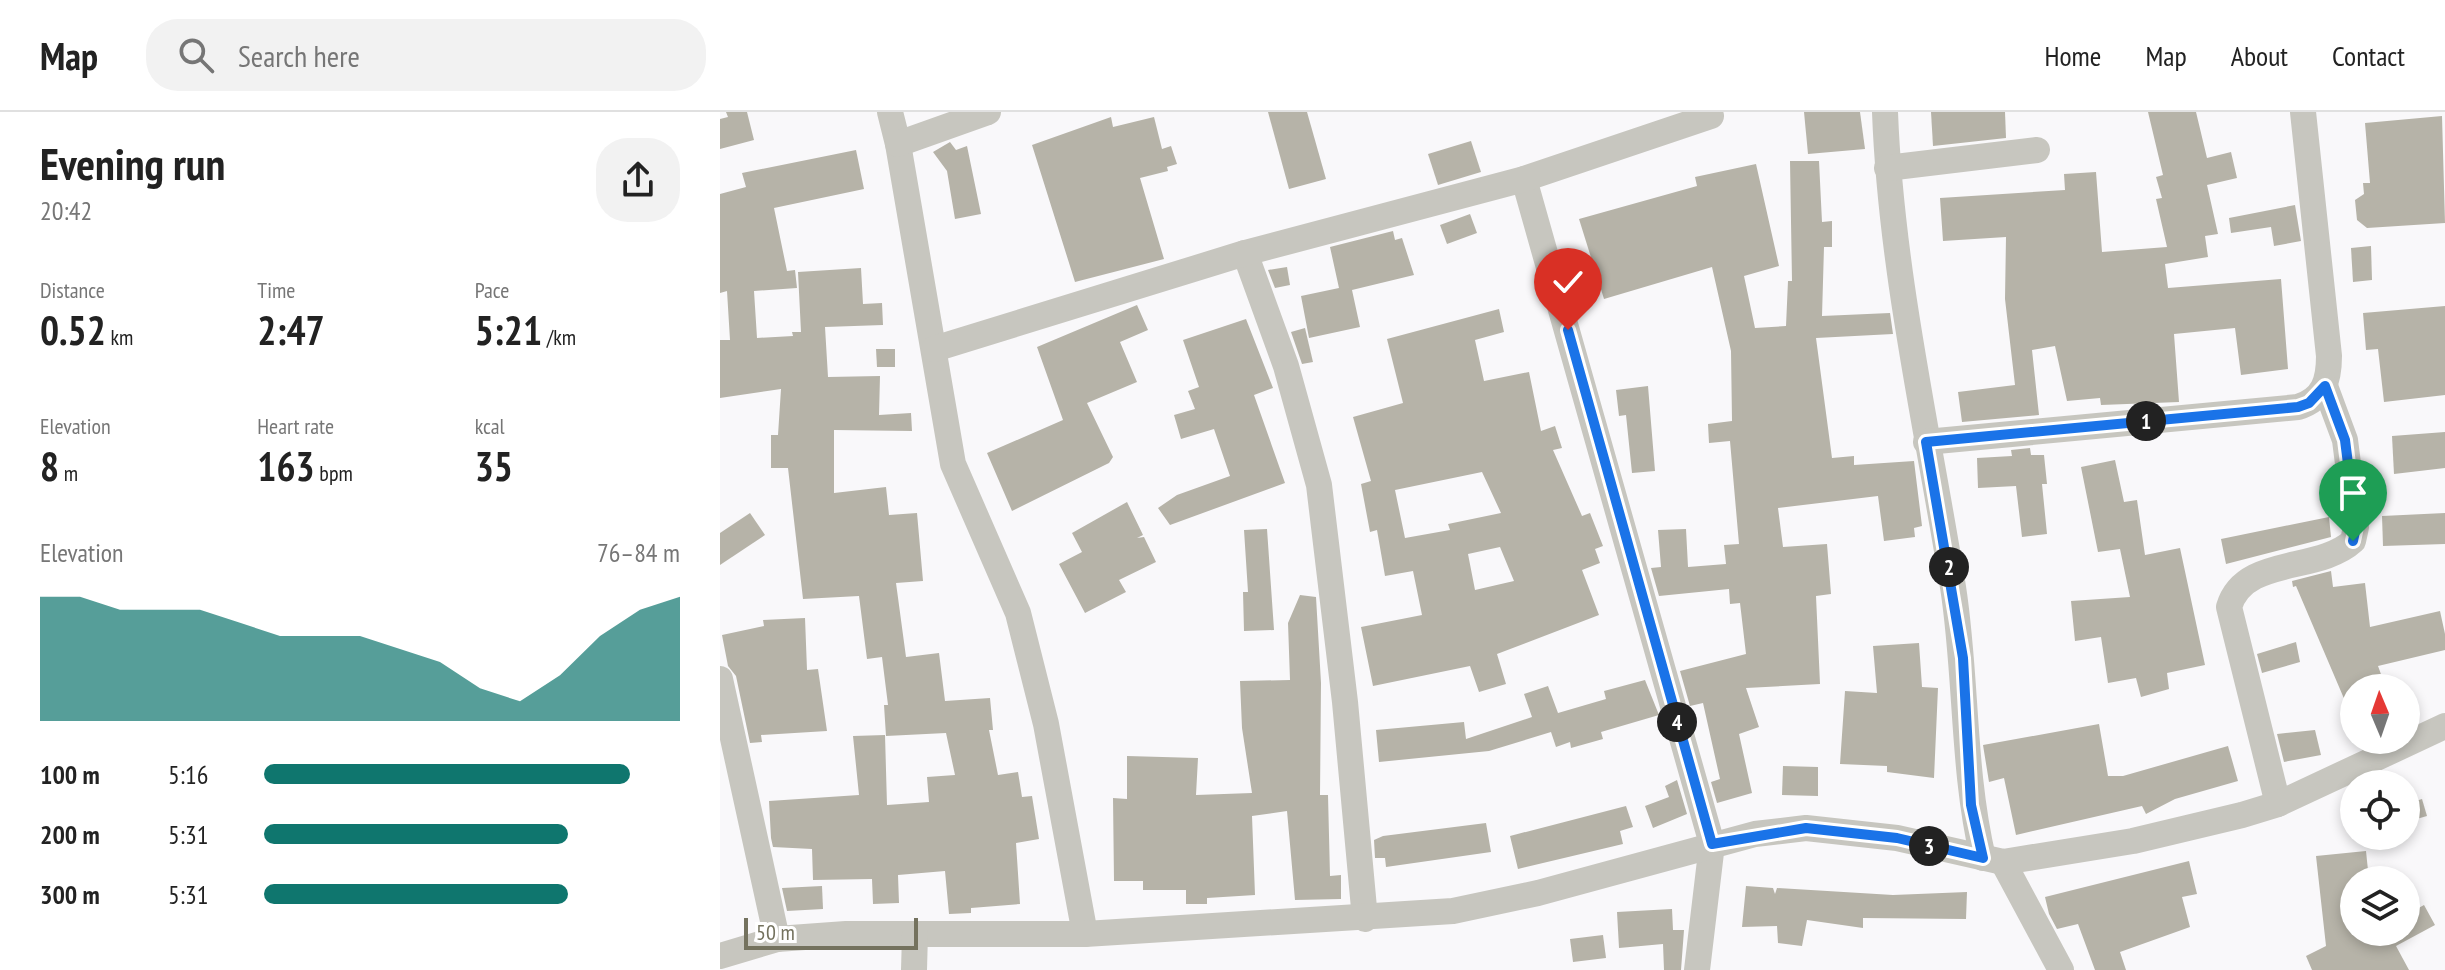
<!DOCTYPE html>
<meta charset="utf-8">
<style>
:root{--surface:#fff;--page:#f2f2f2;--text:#222;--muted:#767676;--line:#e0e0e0;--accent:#0f766e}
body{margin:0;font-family:"PT Sans Narrow",sans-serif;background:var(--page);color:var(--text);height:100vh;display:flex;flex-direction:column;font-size:30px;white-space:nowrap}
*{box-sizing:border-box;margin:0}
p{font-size:26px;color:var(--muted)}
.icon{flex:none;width:44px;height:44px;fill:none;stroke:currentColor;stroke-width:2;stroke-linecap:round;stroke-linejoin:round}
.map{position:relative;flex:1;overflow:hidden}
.sheet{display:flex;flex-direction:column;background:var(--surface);width:720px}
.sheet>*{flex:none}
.needle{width:52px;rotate:358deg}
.tools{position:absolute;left:1620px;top:562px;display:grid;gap:16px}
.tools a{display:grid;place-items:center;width:80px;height:80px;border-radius:50%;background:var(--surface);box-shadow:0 4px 12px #0003;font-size:40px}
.scale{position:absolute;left:24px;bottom:20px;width:174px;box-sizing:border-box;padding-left:8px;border:4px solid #74725e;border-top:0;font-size:22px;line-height:28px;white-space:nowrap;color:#74725e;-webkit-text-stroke:6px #fff;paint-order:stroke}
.pin{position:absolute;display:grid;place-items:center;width:68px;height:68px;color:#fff;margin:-82px -34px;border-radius:50% 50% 50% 0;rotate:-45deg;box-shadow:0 0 8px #0007}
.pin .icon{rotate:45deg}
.km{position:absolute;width:40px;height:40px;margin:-20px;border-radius:50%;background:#222;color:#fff;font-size:22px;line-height:40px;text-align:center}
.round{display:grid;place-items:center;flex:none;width:84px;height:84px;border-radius:32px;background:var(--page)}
.head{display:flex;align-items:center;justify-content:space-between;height:136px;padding:0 40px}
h1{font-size:44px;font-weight:800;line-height:60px}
.metrics{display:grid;grid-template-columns:repeat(3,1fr);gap:12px;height:136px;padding:8px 40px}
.metrics div{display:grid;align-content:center}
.metrics b{font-size:40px;font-weight:800}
.metrics small{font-size:22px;font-weight:400}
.metrics p{font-size:22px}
.chart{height:224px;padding:16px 40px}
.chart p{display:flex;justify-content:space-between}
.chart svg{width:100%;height:144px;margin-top:8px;fill:var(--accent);opacity:.7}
ul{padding:0 40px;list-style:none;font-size:26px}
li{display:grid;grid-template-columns:128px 96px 1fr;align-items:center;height:60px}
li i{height:20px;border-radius:10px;background:var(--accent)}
header{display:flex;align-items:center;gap:48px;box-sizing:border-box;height:112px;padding:0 40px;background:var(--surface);border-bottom:2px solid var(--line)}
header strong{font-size:38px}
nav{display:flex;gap:44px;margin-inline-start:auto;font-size:28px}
.search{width:560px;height:72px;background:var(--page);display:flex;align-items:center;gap:20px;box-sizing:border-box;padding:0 28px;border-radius:32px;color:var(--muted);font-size:30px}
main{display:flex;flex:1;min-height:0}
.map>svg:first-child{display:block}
.building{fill:#b6b3a8;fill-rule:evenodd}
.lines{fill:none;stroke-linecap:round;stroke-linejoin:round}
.minor{stroke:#c7c6bf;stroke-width:26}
.route-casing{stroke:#fff;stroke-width:16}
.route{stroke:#1a73e8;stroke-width:10}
</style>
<header>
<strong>Map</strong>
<div class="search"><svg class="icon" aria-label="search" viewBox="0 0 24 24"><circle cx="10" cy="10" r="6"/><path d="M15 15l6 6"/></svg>Search here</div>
<nav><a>Home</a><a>Map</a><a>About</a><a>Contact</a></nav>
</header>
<main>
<section class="sheet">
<div class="head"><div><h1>Evening run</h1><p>20:42</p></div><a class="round"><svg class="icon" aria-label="share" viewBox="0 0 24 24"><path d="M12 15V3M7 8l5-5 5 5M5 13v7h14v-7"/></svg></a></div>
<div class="metrics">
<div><p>Distance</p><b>0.52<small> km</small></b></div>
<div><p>Time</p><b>2:47</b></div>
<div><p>Pace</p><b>5:21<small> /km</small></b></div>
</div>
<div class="metrics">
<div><p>Elevation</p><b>8<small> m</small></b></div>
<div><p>Heart rate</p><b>163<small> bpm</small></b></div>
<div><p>kcal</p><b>35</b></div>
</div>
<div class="chart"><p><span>Elevation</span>76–84 m</p>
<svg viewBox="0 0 160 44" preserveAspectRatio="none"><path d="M0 44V6L10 6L20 10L30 10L40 10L50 14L60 18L70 18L80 18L90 22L100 26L110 34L120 38L130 30L140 18L150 10L160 6V44z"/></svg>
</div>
<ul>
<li><b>100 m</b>5:16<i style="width:88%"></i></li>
<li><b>200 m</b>5:31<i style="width:73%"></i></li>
<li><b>300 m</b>5:31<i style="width:73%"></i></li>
</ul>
</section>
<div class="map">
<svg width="1725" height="858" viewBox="0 0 1725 858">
<rect width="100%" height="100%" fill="#f9f8fa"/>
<g class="building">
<polygon points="6,0 27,0 34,28 0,37 0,7 8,5"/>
<polygon points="548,0 587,0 606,67 569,77"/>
<polygon points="1084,0 1140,0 1145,37 1088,42"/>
<polygon points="1211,0 1285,0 1286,26 1213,34"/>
<polygon points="1428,0 1476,0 1487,46 1511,40 1517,66 1487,73 1498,122 1485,124 1488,145 1445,152 1448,176 1561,167 1568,257 1521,263 1515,216 1454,222 1459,290 1381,293 1380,286 1347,289 1335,234 1312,238 1319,303 1242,310 1238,280 1295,273 1285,187 1286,125 1223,129 1220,86 1345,78 1344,62 1376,60 1382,140 1447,135 1436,87 1442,86 1436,65 1443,63"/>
<polygon points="1722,4 1725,111 1647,116 1637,108 1635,88 1644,82 1643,71 1650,71 1645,11"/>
<polygon points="391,5 393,15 434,5 442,37 451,34 457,52 447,55 448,59 420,66 444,147 355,170 312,33"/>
<polygon points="751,29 761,60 718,73 708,42"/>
<polygon points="230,30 236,38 247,34 261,102 235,107 227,59 213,40"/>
<polygon points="136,38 144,77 54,96 67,159 75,158 77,176 34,179 37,226 73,224 72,220 81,220 78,160 141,156 143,192 162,191 163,213 105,215 108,265 160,264 159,303 191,301 192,319 114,318 114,381 166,375 169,403 197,401 203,469 176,471 186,545 219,541 225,589 270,586 273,618 269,618 278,663 298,660 302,685 312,684 319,727 296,731 300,792 251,796 251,801 229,802 225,759 178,763 179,791 153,792 152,767 93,768 92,737 53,735 51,726 49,689 139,683 133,624 165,623 167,693 209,690 207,665 235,663 226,621 166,624 164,593 168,593 162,545 147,547 139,484 83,487 68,356 51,356 51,323 58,323 61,277 0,286 0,228 10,228 7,179 0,181 0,82 26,75 22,61"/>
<polygon points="1070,49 1099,49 1102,110 1112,109 1112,135 1104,135 1102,204 1170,201 1173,222 1096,226 1112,346 1134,344 1134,353 1194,349 1202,414 1194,416 1195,425 1164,429 1158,384 1058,396 1063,435 1107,432 1111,482 1096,484 1100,572 1026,576 1039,615 1019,622 1032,681 997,691 991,670 1000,667 983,591 970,594 960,559 1026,542 1020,491 1010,492 1009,477 939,484 931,456 941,455 938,418 966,417 968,455 1006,452 1004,433 1019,432 1010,329 989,331 988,312 1012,309 1011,239 992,155 884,187 859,107 977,74 975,65 1036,52 1059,154 1024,164 1035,216 1066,214 1068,169 1072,169"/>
<polygon points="1575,93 1581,129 1554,134 1551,115 1511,121 1509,106"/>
<polygon points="750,102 757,121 727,132 720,113"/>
<polygon points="673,119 675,128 682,126 694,163 632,178 640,215 589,226 581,184 619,176 610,135"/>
<polygon points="1651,134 1652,168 1633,170 1631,136"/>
<polygon points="567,155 570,173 555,176 548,158"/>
<polygon points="417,193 428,218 400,230 417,270 367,291 393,345 389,351 292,399 267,341 343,308 317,235"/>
<polygon points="1725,194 1725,283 1664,290 1658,237 1646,238 1643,201"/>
<path d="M779 197 784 220 755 228 764 269 809 260 821 319 835 314 842 336 833 338 862 404 870 401 883 434 875 437 880 451 862 458 879 503 777 542 786 572 759 580 750 554 653 574 641 515 702 503 693 459 665 464 657 418 650 420 641 372 651 369 633 305 683 291 667 227ZM762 360 781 401 728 412 730 418 685 426 675 378ZM780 435 794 469 755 478 748 442Z"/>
<polygon points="526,207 553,276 534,283 565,371 450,413 438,396 457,383 510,364 494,317 461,327 454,303 475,297 468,279 479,275 463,228"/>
<polygon points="585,216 593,250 582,252 571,220"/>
<polygon points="156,237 175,237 175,255 157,255"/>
<polygon points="928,274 935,359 912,361 906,303 899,304 896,278"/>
<polygon points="1725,320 1725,356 1674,362 1672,324"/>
<polygon points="1310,336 1311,343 1324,343 1327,372 1322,372 1327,422 1302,425 1296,374 1258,376 1257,346 1292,344 1291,338"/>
<polygon points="1395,348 1404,390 1417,388 1425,443 1460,436 1485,553 1447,561 1449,577 1421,585 1416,566 1388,571 1381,525 1355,529 1351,489 1410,485 1400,437 1378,440 1361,355"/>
<polygon points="407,390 423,423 417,426 424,425 436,450 399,468 406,480 365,501 339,452 362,440 352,421"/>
<polygon points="30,401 45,423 0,453 0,421"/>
<polygon points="1725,401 1725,432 1663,434 1662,404"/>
<polygon points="1609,405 1611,425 1506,452 1501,427"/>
<polygon points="547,417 554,518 524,519 523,480 528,480 524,418"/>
<polygon points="1611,459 1613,475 1645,471 1650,515 1720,499 1725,522 1725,538 1658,554 1666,576 1634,576 1634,610 1576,474 1573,475 1572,469"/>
<polygon points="580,483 596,485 601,571 600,683 608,683 610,764 621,763 621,787 575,788 567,699 532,704 535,783 487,786 487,792 466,792 466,778 423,778 423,769 394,769 393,686 407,687 407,644 478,646 476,683 532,681 522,616 520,569 570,568 568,511"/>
<polygon points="85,506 87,558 98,557 107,619 41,623 42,630 30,631 16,564 8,554 2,523 44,514 43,508"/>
<polygon points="1576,530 1580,550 1542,561 1537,542"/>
<polygon points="1199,531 1202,575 1218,576 1214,666 1167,660 1167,654 1120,652 1125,579 1157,581 1153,534"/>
<polygon points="925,568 939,603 881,620 883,627 851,636 850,630 836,635 831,620 769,639 659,650 656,618 744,610 746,627 812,605 804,582 828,574 838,601 886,587 884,579"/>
<polygon points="1379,612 1388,664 1403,664 1508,634 1518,669 1455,687 1426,702 1422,694 1296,723 1284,666 1269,670 1263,633"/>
<polygon points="1595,618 1601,643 1564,650 1557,622"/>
<polygon points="1063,654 1098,655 1098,684 1062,683"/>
<polygon points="957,668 967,702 933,716 925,694 949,685 945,674"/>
<polygon points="1702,687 1707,704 1686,710 1686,692"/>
<polygon points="906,694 913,715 900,719 903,732 798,757 790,724"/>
<polygon points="766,711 771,740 666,755 665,746 655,746 654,728 663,724"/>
<polygon points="1646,739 1649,768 1634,768 1634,820 1686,820 1686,803 1704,793 1715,813 1676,834 1689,858 1592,858 1586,844 1606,834 1596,744"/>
<polygon points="1469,749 1477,782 1462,785 1470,815 1400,840 1406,858 1375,858 1358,812 1337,817 1329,802 1325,785"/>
<polygon points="102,774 103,797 67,799 62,776"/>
<polygon points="1026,774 1053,776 1055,782 1057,776 1173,783 1247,780 1246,807 1143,806 1143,816 1087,808 1082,834 1058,831 1057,814 1022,815"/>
<polygon points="952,797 953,818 964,818 961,858 944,858 943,832 899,836 897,800"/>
<polygon points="883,823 886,846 853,850 850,827"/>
</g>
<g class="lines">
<g class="minor">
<polyline points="170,0 178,32 233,352 298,501 326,612 365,822"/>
<path d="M1165 0C1171 160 1208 318 1233 475 1247 565 1242 656 1263 746"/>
<polyline points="178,32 268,0"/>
<polyline points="1167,56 1317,38"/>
<polyline points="804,67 992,732 977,858"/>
<polyline points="525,141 566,254 599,373 625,590 645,807"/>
<polyline points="214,237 525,141 804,67 991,4"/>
<path d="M1206 330 1578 295C1604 287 1609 268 1609 244L1583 0"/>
<polyline points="0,567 57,827"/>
<path d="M1558 692 1509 495C1524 444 1598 461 1633 429L1636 415 1625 328 1605 274"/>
<polyline points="1283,750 1341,858"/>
<polyline points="0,844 57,827 126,822 365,822 733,799 818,781 1035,722 1086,716 1177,726 1283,750 1413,729 1522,703 1558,692 1725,614"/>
<polyline points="194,858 195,822"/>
</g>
</g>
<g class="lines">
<g class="route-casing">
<polyline id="route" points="848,218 992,732 1086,716 1177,726 1263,746 1251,693 1243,546 1206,330 1578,295 1589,291 1605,274 1625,328 1636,415 1633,429"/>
</g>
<use href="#route" class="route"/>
</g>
</svg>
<div class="tools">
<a><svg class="needle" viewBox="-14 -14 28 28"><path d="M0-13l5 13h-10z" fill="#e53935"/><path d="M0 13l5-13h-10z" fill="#767676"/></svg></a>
<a><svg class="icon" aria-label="locate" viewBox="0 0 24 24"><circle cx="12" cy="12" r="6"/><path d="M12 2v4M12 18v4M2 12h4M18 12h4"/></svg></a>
<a><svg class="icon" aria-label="layers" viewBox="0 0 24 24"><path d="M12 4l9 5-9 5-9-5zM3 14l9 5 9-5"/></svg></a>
</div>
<div class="scale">50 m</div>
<div class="pin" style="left:1633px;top:429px;background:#1e9e55"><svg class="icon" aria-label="arrive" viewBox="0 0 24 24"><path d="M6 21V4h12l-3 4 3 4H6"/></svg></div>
<div class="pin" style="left:848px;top:218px;background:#d93025"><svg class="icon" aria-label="check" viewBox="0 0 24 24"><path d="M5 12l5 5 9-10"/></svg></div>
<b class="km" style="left:1426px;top:309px">1</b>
<b class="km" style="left:1229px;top:455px">2</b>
<b class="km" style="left:1209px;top:734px">3</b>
<b class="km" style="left:957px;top:610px">4</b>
</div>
</main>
